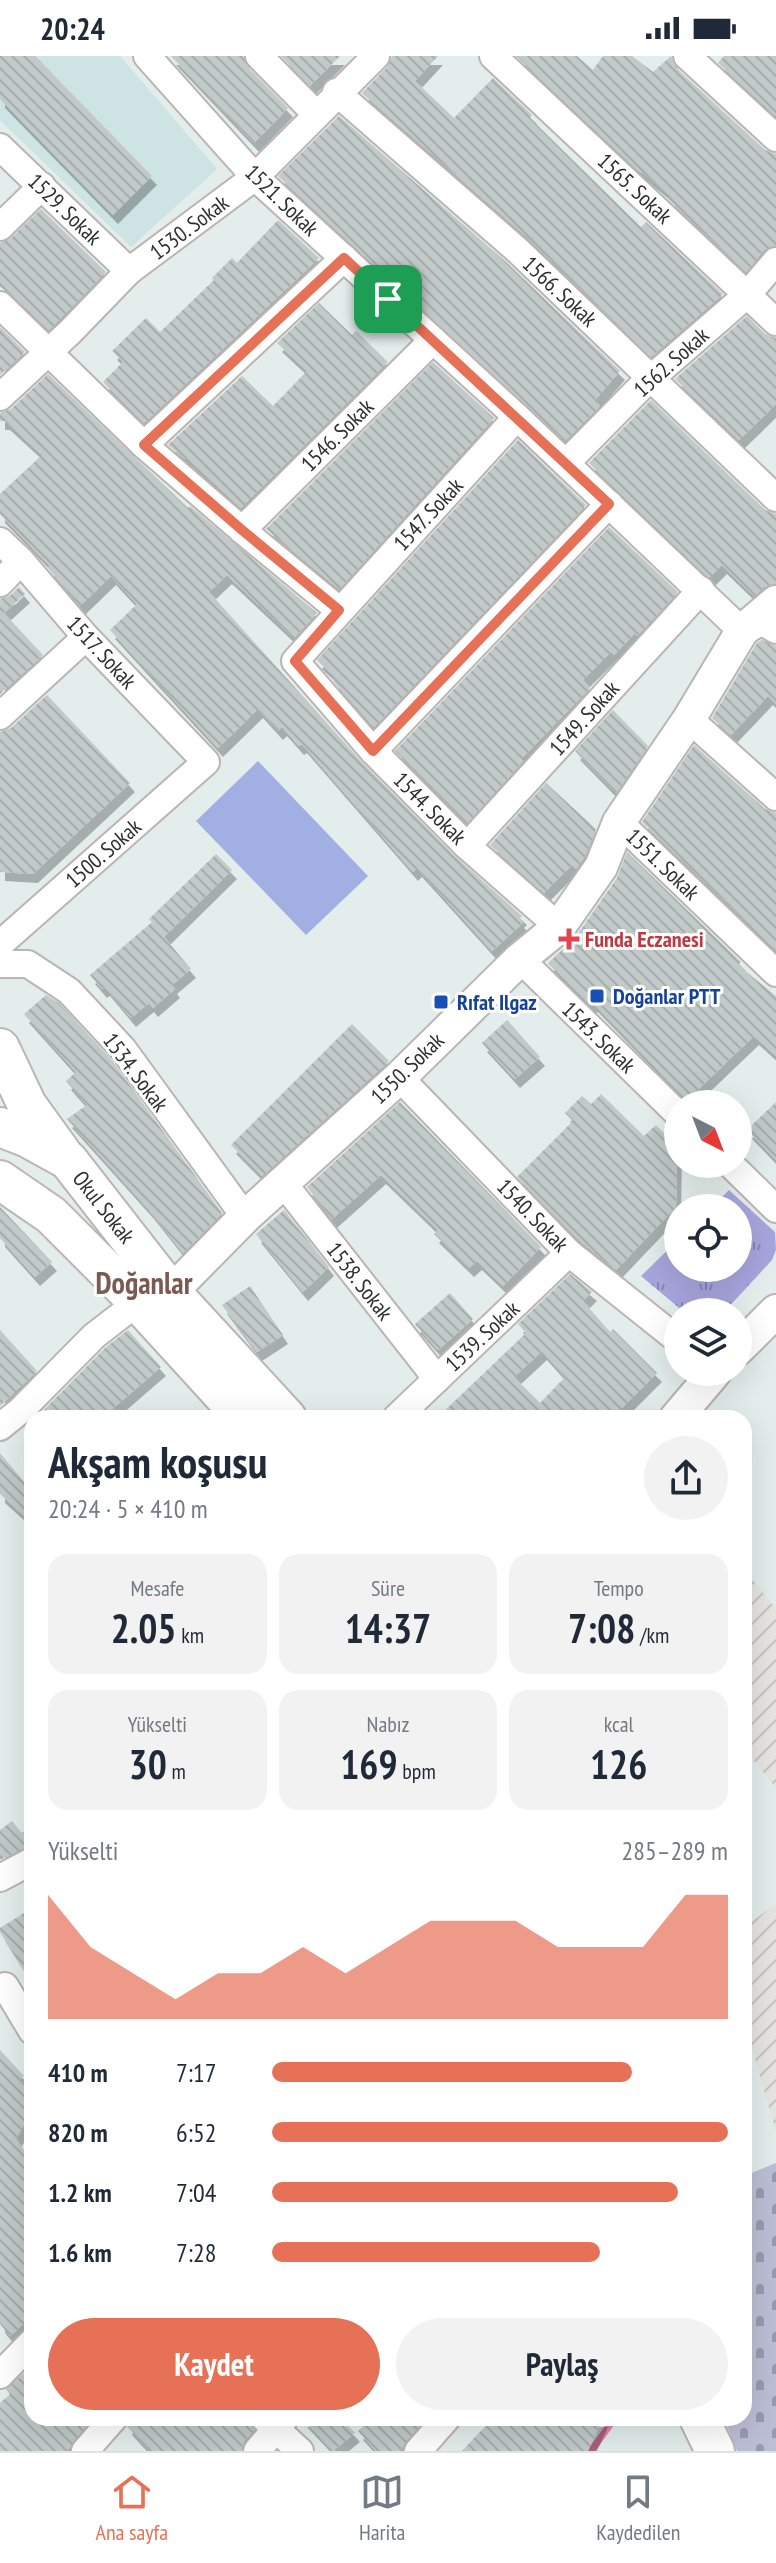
<!DOCTYPE html>
<html lang="tr">
<meta charset="utf-8">
<style>
:root{--surface:#fff;--page:#f2f2f3;--text:#1f2937;--muted:#747a83;--line:#e0e1e3;--accent:#e67156}
body{margin:0;font-family:"PT Sans Narrow",sans-serif;background:var(--page);color:var(--text);height:100vh;display:flex;flex-direction:column;font-size:30px;white-space:nowrap}
*{box-sizing:border-box;margin:0}
p{font-size:26px;color:var(--muted)}
.icon{flex:none;width:44px;height:44px;fill:none;stroke:currentColor;stroke-width:2;stroke-linecap:round;stroke-linejoin:round}
.map{position:relative;flex:1;overflow:hidden}
.sheet{position:absolute;left:24px;top:1354px;width:728px;height:1016px;display:flex;flex-direction:column;background:var(--surface);border-radius:24px;box-shadow:0 8px 32px #0002}
.sheet>*{flex:none}
.needle{width:52px;rotate:138deg}
.controls{position:absolute;left:664px;top:1034px;display:grid;gap:16px}
.controls a{display:grid;place-items:center;width:88px;height:88px;border-radius:50%;background:var(--surface);box-shadow:0 8px 32px #0002;font-size:40px}
.pin{position:absolute;display:grid;place-items:center;width:68px;height:68px;color:#fff;margin:-34px;border-radius:16px;box-shadow:0 4px 12px #0006}
.round{display:grid;place-items:center;flex:none;width:84px;height:84px;border-radius:42px;background:var(--page)}
.headline{display:flex;align-items:center;justify-content:space-between;height:136px;padding:0 24px}
h1{font-size:44px;font-weight:600;line-height:60px}
.metrics{display:grid;grid-template-columns:repeat(3,1fr);gap:12px;height:136px;padding:8px 24px}
.metrics div{display:grid;align-content:center;border-radius:20px;background:var(--page);text-align:center}
.metrics b{font-size:40px;font-weight:600}
.metrics small{font-size:22px;font-weight:400}
.metrics p{font-size:22px}
.chart{height:224px;padding:16px 24px}
.chart p{display:flex;justify-content:space-between}
.chart svg{width:100%;height:144px;margin-top:8px;fill:var(--accent);opacity:.7}
.button{display:flex;gap:16px;margin-top:auto;padding:16px 24px}
.button a{flex:1;height:92px;border-radius:48px;background:var(--accent);color:#fff;font-size:32px;font-weight:600;line-height:92px;text-align:center}
.button a+a{background:var(--page);color:var(--text)}
ul{padding:0 24px;list-style:none;font-size:26px}
li{display:grid;grid-template-columns:128px 96px 1fr;align-items:center;height:60px}
li i{height:20px;border-radius:10px;background:var(--accent)}
.status{display:flex;justify-content:space-between;align-items:center;height:56px;padding:0 40px;background:var(--surface);direction:ltr}
.status svg{height:22px;fill:currentColor}
.tab-bar{display:flex;justify-content:space-around;align-items:center;height:112px;border-top:2px solid var(--line);background:var(--surface);font-size:22px;color:var(--muted)}
.tab-bar a{display:grid;justify-items:center;gap:4px}
.tab-bar .on{color:var(--accent)}
.map>svg:first-child{display:block}
.industrial{fill:url(#industrial-furrows)}
.education{fill:#cde3e4}
.cemetery{fill:url(#cemetery-stones)}
.park{fill:url(#park-tufts)}
.pitch{fill:#a2afe3}
.lines{fill:none;stroke-linecap:round;stroke-linejoin:round}
.stream{stroke:#e282a5;stroke-width:7}
.building{fill:url(#building-back-hatch);fill-rule:evenodd;filter:url(#shadow)}
.minor-casing{stroke:#bcb4b2;stroke-width:30}
.tertiary-casing{stroke:#bcb4b2;stroke-width:36}
.secondary-casing{stroke:#bcb4b2;stroke-width:42}
.minor{stroke:#fff;stroke-width:26}
.tertiary{stroke:#fff;stroke-width:32}
.secondary{stroke:#fff;stroke-width:38}
.route-casing{stroke:#fff;stroke-width:16}
.route{stroke:#e67156;stroke-width:10}
.health-dot{fill:#e0444e;stroke:#fff;stroke-width:3}
.transit-dot{fill:#1a4fb4;stroke:#fff;stroke-width:3}
.labels{text-anchor:middle;stroke-width:6;stroke-linejoin:round;paint-order:stroke}
.street-label{font-size:22px;fill:#2e2e2e;stroke:#fff}
.health-label{font-size:22px;font-weight:bold;fill:#be3a42;stroke:#fff;text-anchor:start}
.transit-label{font-size:22px;font-weight:bold;fill:#164399;stroke:#fff;text-anchor:start}
.district-label{font-size:30px;font-weight:bold;fill:#7a5a52;stroke:#fff}
</style>
<div class="status"><b>20:24</b><svg viewBox="0 0 49 12"><path d="M0 12V9h3v3zM5 12V6h3v6zM10 12V3h3v9zM15 12V0h3v12zM26 1h20v11H26zM47 4h2v5h-2z"/></svg></div>
<div class="map">
<svg width="776" height="2395" viewBox="0 0 776 2395">
<defs>
<pattern id="industrial-furrows" width="10" height="10" patternUnits="userSpaceOnUse" patternTransform="scale(2)"><rect width="10" height="10" fill="#e7e5e1"/><path d="M-1 1l2-2M0 10L10 0M9 11l2-2" fill="none" stroke="#c6c5c1"/></pattern>
<pattern id="cemetery-stones" width="16" height="16" patternUnits="userSpaceOnUse" patternTransform="scale(2)"><rect width="16" height="16" fill="#bbbed5"/><path d="M2 7V4a2 2 0 0 1 4 0v3zM10 15v-3a2 2 0 0 1 4 0v3z" fill="#989bad"/></pattern>
<pattern id="park-tufts" width="24" height="20" patternUnits="userSpaceOnUse" patternTransform="scale(2)"><rect width="24" height="20" fill="#a7a5dd"/><path d="M3 7l-1-3M5 7V3M7 7l1-3M15 17l-1-3M17 17v-4M19 17l1-3" fill="none" stroke="#8887b4"/></pattern>
<pattern id="building-back-hatch" width="6" height="6" patternUnits="userSpaceOnUse" patternTransform="scale(2)"><rect width="6" height="6" fill="#c1c9c9"/><path d="M-1 5l2 2M0 0l6 6M5-1l2 2" fill="none" stroke="#a6adad"/></pattern>
<filter id="shadow"><feDropShadow dx="5" dy="9" stdDeviation="0" flood-color="#0004"/></filter>
</defs>
<rect width="100%" height="100%" fill="#e2edec"/>
<g class="industrial">
<polygon points="744,1513 776,1553 776,1732 744,1692"/>
<polygon points="776,1848 776,2076 744,1964 744,1871"/>
</g>
<polygon class="education" points="0,0 120,0 217,113 131,191 0,64"/>
<polygon class="cemetery" points="776,2107 776,2395 737,2395 724,2362 744,2362 744,2120"/>
<polygon class="park" points="729,1134 775,1176 776,1194 772,1204 724,1256 684,1256 641,1220 678,1184 678,1212 738,1212 738,1152 711,1152"/>
<polygon class="pitch" points="258,705 368,820 306,879 196,765"/>
<g class="lines">
<polyline class="stream" points="591,2395 615,2362"/>
</g>
<g class="building">
<polygon points="0,0 35,0 152,120 113,159 0,43"/>
<polygon points="171,0 243,0 248,11 288,52 254,87"/>
<polygon points="281,0 340,0 310,30"/>
<polygon points="392,0 438,0 415,25 454,62 493,22 532,59 530,62 641,171 646,166 723,238 651,301 527,181 362,37 387,11"/>
<polygon points="516,0 577,0 593,14 603,0 632,0 653,16 671,0 676,12 765,94 776,98 776,189 764,194 746,216 668,143 671,140 642,116 641,117"/>
<polygon points="724,0 776,0 776,60 718,7"/>
<polygon points="339,60 505,205 620,315 594,345 600,350 565,385 278,120"/>
<polygon points="41,153 106,216 49,274 11,238 0,231 0,187 11,182"/>
<polygon points="278,164 319,202 144,367 103,326 123,306 112,295 146,262 160,276 214,224 212,222 232,202 237,207"/>
<polygon points="319,247 352,279 356,275 388,306 241,452 187,402 185,403 168,389 242,320 273,350 307,315 277,287"/>
<polygon points="747,260 765,278 776,282 776,348 739,384 675,323"/>
<polygon points="0,271 25,296 0,319"/>
<polygon points="433,306 494,362 339,533 266,473"/>
<polygon points="48,318 188,452 190,450 317,557 294,582 227,519 209,536 362,706 456,801 522,860 519,863 523,867 492,895 417,812 413,816 302,688 299,690 282,671 278,675 258,653 218,692 110,574 137,548 111,520 80,550 48,512 50,510 0,458 0,438 42,399 5,365 0,365 0,357 11,353"/>
<polygon points="651,344 765,454 776,458 776,527 764,531 754,540 722,509 710,521 707,520 589,407"/>
<polygon points="518,384 586,449 374,671 333,625 336,622 317,604"/>
<polygon points="609,471 678,536 637,580 635,577 614,599 611,596 583,624 590,632 521,703 523,705 467,767 395,695"/>
<polygon points="19,531 25,538 4,557 43,599 0,638 0,543 11,539"/>
<polygon points="762,584 776,590 776,648 768,640 731,679 712,662 757,587"/>
<polygon points="47,639 130,727 33,818 0,816 0,676 11,672"/>
<polygon points="613,654 648,690 616,737 575,695"/>
<polygon points="694,689 765,753 776,757 776,894 642,766"/>
<polygon points="546,727 596,773 584,802 576,813 572,809 544,837 490,789"/>
<polygon points="627,796 741,906 738,909 776,940 776,1000 754,980 687,1044 593,947 590,949 548,907 575,882 617,822"/>
<polygon points="216,798 232,814 164,881 191,913 172,929 175,933 153,952 149,947 131,962 105,931 102,933 90,919 152,866 149,863"/>
<polygon points="46,939 59,947 111,1003 222,1157 183,1197 149,1154 67,1063 87,1049 66,1025 76,1016 24,958"/>
<polygon points="507,964 540,1001 515,1023 482,987"/>
<polygon points="352,968 389,1005 262,1120 231,1089"/>
<polygon points="601,1038 644,1080 656,1069 677,1090 676,1151 616,1214 580,1185 517,1121 573,1065 565,1057 582,1040 591,1048"/>
<polygon points="400,1046 541,1191 503,1230 477,1205 469,1212 434,1178 438,1174 381,1119 332,1163 307,1131"/>
<polygon points="776,1046 776,1104 747,1074"/>
<polygon points="0,1151 52,1206 35,1221 0,1182"/>
<polygon points="284,1154 329,1211 303,1236 256,1178"/>
<path d="M570 1218 592 1236 583 1245 610 1276 613 1273 657 1317 612 1362H437L526 1277 518 1268ZM542 1295 565 1321 540 1347 514 1321Z"/>
<polygon points="250,1230 283,1279 257,1296 222,1249"/>
<polygon points="450,1237 473,1263 438,1294 415,1268"/>
<polygon points="0,1274 37,1315 0,1350"/>
<polygon points="128,1274 161,1311 102,1362 45,1362 41,1357 105,1292"/>
<polygon points="0,1397 32,1435 32,1467 0,1438"/>
<polygon points="12,1765 22,1777 32,1770 32,1789 0,1804 0,1774"/>
<polygon points="32,1852 32,1927 0,1876 0,1872"/>
<polygon points="0,1994 24,2020 20,2023 32,2036 32,2054 16,2083 32,2105 32,2260 10,2280 0,2268"/>
<polygon points="32,2310 32,2362 93,2362 67,2395 0,2395 0,2347 10,2338 6,2333"/>
<polygon points="130,2362 248,2362 254,2374 244,2385 241,2395 150,2395 127,2370"/>
<polygon points="302,2362 341,2362 355,2377 333,2395"/>
<polygon points="372,2362 426,2362 399,2395 376,2395 358,2375"/>
<polygon points="493,2362 603,2362 588,2395 462,2395"/>
</g>
<g class="lines">
<g class="minor-casing">
<g id="minor">
<polyline points="147,0 255,121 517,361 742,575 763,566 776,574"/>
<polyline points="259,0 316,58"/>
<polyline points="493,0 776,266"/>
<polyline points="687,0 776,82"/>
<polyline points="336,36 516,193 776,442"/>
<polyline points="0,91 129,215"/>
<polyline points="0,171 42,130"/>
<polyline points="0,249 144,389 242,474 339,554"/>
<polyline points="0,341 70,276 129,215 255,121 376,0"/>
<polyline points="517,361 295,605 373,695 467,790 559,871"/>
<polyline points="144,389 344,202"/>
<polyline points="566,407 642,330 748,238 776,205"/>
<polyline points="242,474 433,284"/>
<polyline points="0,485 21,505 86,581 206,706 0,888"/>
<polyline points="0,527 21,505"/>
<polyline points="0,660 86,581"/>
<polyline points="689,663 776,741"/>
<polyline points="373,695 609,448"/>
<polyline points="619,766 776,917"/>
<polyline points="467,790 701,534"/>
<polyline points="520,903 678,1058"/>
<polyline points="0,908 28,908 69,935 123,993 245,1161"/>
<polyline points="399,1021 569,1197 678,1284"/>
<polyline points="730,1108 776,1153"/>
<polyline points="284,1128 437,1323"/>
<polyline points="396,1362 569,1197"/>
<polyline points="0,1371 21,1354 94,1280 138,1246"/>
<polyline points="0,1822 32,1805"/>
<polyline points="5,1930 32,1975"/>
<polyline points="0,2319 32,2286"/>
<polyline points="264,2362 300,2395"/>
<polyline points="85,2395 114,2362"/>
<polyline points="257,2395 285,2362"/>
<polyline points="418,2395 447,2362"/>
</g>
</g>
<g class="tertiary-casing">
<g id="tertiary">
<polyline points="148,1243 171,1236 245,1161 402,1019 520,903 559,871 601,811 619,766 689,663 742,575 776,546"/>
<polyline points="738,1293 776,1255"/>
<polyline points="676,1362 715,1316"/>
</g>
</g>
<g class="secondary-casing">
<g id="secondary">
<polyline points="0,992 27,1049 61,1096"/>
<polyline points="0,1071 28,1082 68,1104 171,1236 287,1362"/>
<polyline points="0,1124 51,1159 138,1246 244,1362"/>
<polyline points="699,2362 715,2395"/>
</g>
</g>
<use href="#minor" class="minor"/>
<use href="#tertiary" class="tertiary"/>
<use href="#secondary" class="secondary"/>
</g>
<g class="lines">
<g class="route-casing">
<polygon id="route" points="344,202 609,448 373,695 295,605 339,554 242,474 144,389"/>
</g>
<use href="#route" class="route"/>
</g>
<path class="health-dot" d="M565 871h8v8h8v8h-8v8h-8v-8h-8v-8h8z"/>
<g class="transit-dot">
<rect x="589" y="932" width="16" height="16" rx="4"/>
<rect x="433" y="938" width="16" height="16" rx="4"/>
</g>
<g class="labels">
<g class="street-label">
<text transform="translate(635 132) rotate(43)" y="8">1565. Sokak</text>
<text transform="translate(282 144) rotate(44)" y="8">1521. Sokak</text>
<text transform="translate(65 153) rotate(44)" y="8">1529. Sokak</text>
<text transform="translate(189 171) rotate(-37)" y="8">1530. Sokak</text>
<text transform="translate(560 235) rotate(43)" y="8">1566. Sokak</text>
<text transform="translate(671 306) rotate(-42)" y="8">1562. Sokak</text>
<text transform="translate(337 379) rotate(-45)" y="8">1546. Sokak</text>
<text transform="translate(428 458) rotate(-47)" y="8">1547. Sokak</text>
<text transform="translate(102 596) rotate(47)" y="8">1517. Sokak</text>
<text transform="translate(584 662) rotate(-48)" y="8">1549. Sokak</text>
<text transform="translate(430 752) rotate(45)" y="8">1544. Sokak</text>
<text transform="translate(103 797) rotate(-41)" y="8">1500. Sokak</text>
<text transform="translate(663 808) rotate(44)" y="8">1551. Sokak</text>
<text transform="translate(599 981) rotate(44)" y="8">1543. Sokak</text>
<text transform="translate(407 1012) rotate(-44)" y="8">1550. Sokak</text>
<text transform="translate(136 1016) rotate(53)" y="8">1534. Sokak</text>
<text transform="translate(104 1151) rotate(52)" y="8">Okul Sokak</text>
<text transform="translate(533 1159) rotate(46)" y="8">1540. Sokak</text>
<text transform="translate(360 1225) rotate(52)" y="8">1538. Sokak</text>
<text transform="translate(482 1280) rotate(-43)" y="8">1539. Sokak</text>
</g>
<g class="health-label">
<text x="585" y="891">Funda Eczanesi</text>
</g>
<g class="transit-label">
<text x="613" y="948">Doğanlar PTT</text>
<text x="457" y="954">Rıfat Ilgaz</text>
</g>
<g class="district-label">
<text x="144" y="1238">Doğanlar</text>
</g>
</g>
</svg>
<div class="controls">
<a><svg class="needle" viewBox="-14 -14 28 28"><path d="M0-13l5 13h-10z" fill="#e53935"/><path d="M0 13l5-13h-10z" fill="#747a83"/></svg></a>
<a><svg class="icon" aria-label="locate" viewBox="0 0 24 24"><circle cx="12" cy="12" r="6"/><path d="M12 2v4M12 18v4M2 12h4M18 12h4"/></svg></a>
<a><svg class="icon" aria-label="layers" viewBox="0 0 24 24"><path d="M12 4l9 5-9 5-9-5zM3 14l9 5 9-5"/></svg></a>
</div>
<div class="pin" style="left:388px;top:243px;background:#1e9e55"><svg class="icon" aria-label="arrive" viewBox="0 0 24 24"><path d="M6 21V4h12l-3 4 3 4H6"/></svg></div>
<section class="sheet">
<div class="headline"><div><h1>Akşam koşusu</h1><p>20:24 · 5 × 410 m</p></div><a class="round"><svg class="icon" aria-label="share" viewBox="0 0 24 24"><path d="M12 15V3M7 8l5-5 5 5M5 13v7h14v-7"/></svg></a></div>
<div class="metrics">
<div><p>Mesafe</p><b>2.05<small> km</small></b></div>
<div><p>Süre</p><b>14:37</b></div>
<div><p>Tempo</p><b>7:08<small> /km</small></b></div>
</div>
<div class="metrics">
<div><p>Yükselti</p><b>30<small> m</small></b></div>
<div><p>Nabız</p><b>169<small> bpm</small></b></div>
<div><p>kcal</p><b>126</b></div>
</div>
<div class="chart"><p><span>Yükselti</span>285–289 m</p>
<svg viewBox="0 0 160 44" preserveAspectRatio="none"><path d="M0 44V6L10 22L20 30L30 38L40 30L50 30L60 22L70 30L80 22L90 14L100 14L110 14L120 22L130 22L140 22L150 6L160 6V44z"/></svg>
</div>
<ul>
<li><b>410 m</b>7:17<i style="width:79%"></i></li>
<li><b>820 m</b>6:52<i style="width:100%"></i></li>
<li><b>1.2 km</b>7:04<i style="width:89%"></i></li>
<li><b>1.6 km</b>7:28<i style="width:72%"></i></li>
</ul>
<div class="button"><a>Kaydet</a><a>Paylaş</a></div>
</section>
</div>
<nav class="tab-bar">
<a class="on"><svg class="icon" aria-label="home" viewBox="0 0 24 24"><path d="M3 11l9-7 9 7M6 9v11h12V9"/></svg>Ana sayfa</a>
<a><svg class="icon" aria-label="map" viewBox="0 0 24 24"><path d="M3 6l6-2 6 2 6-2v14l-6 2-6-2-6 2zM9 4v14M15 6v14"/></svg>Harita</a>
<a><svg class="icon" aria-label="saved" viewBox="0 0 24 24"><path d="M7 4h10v16l-5-4-5 4z"/></svg>Kaydedilen</a>
</nav>
